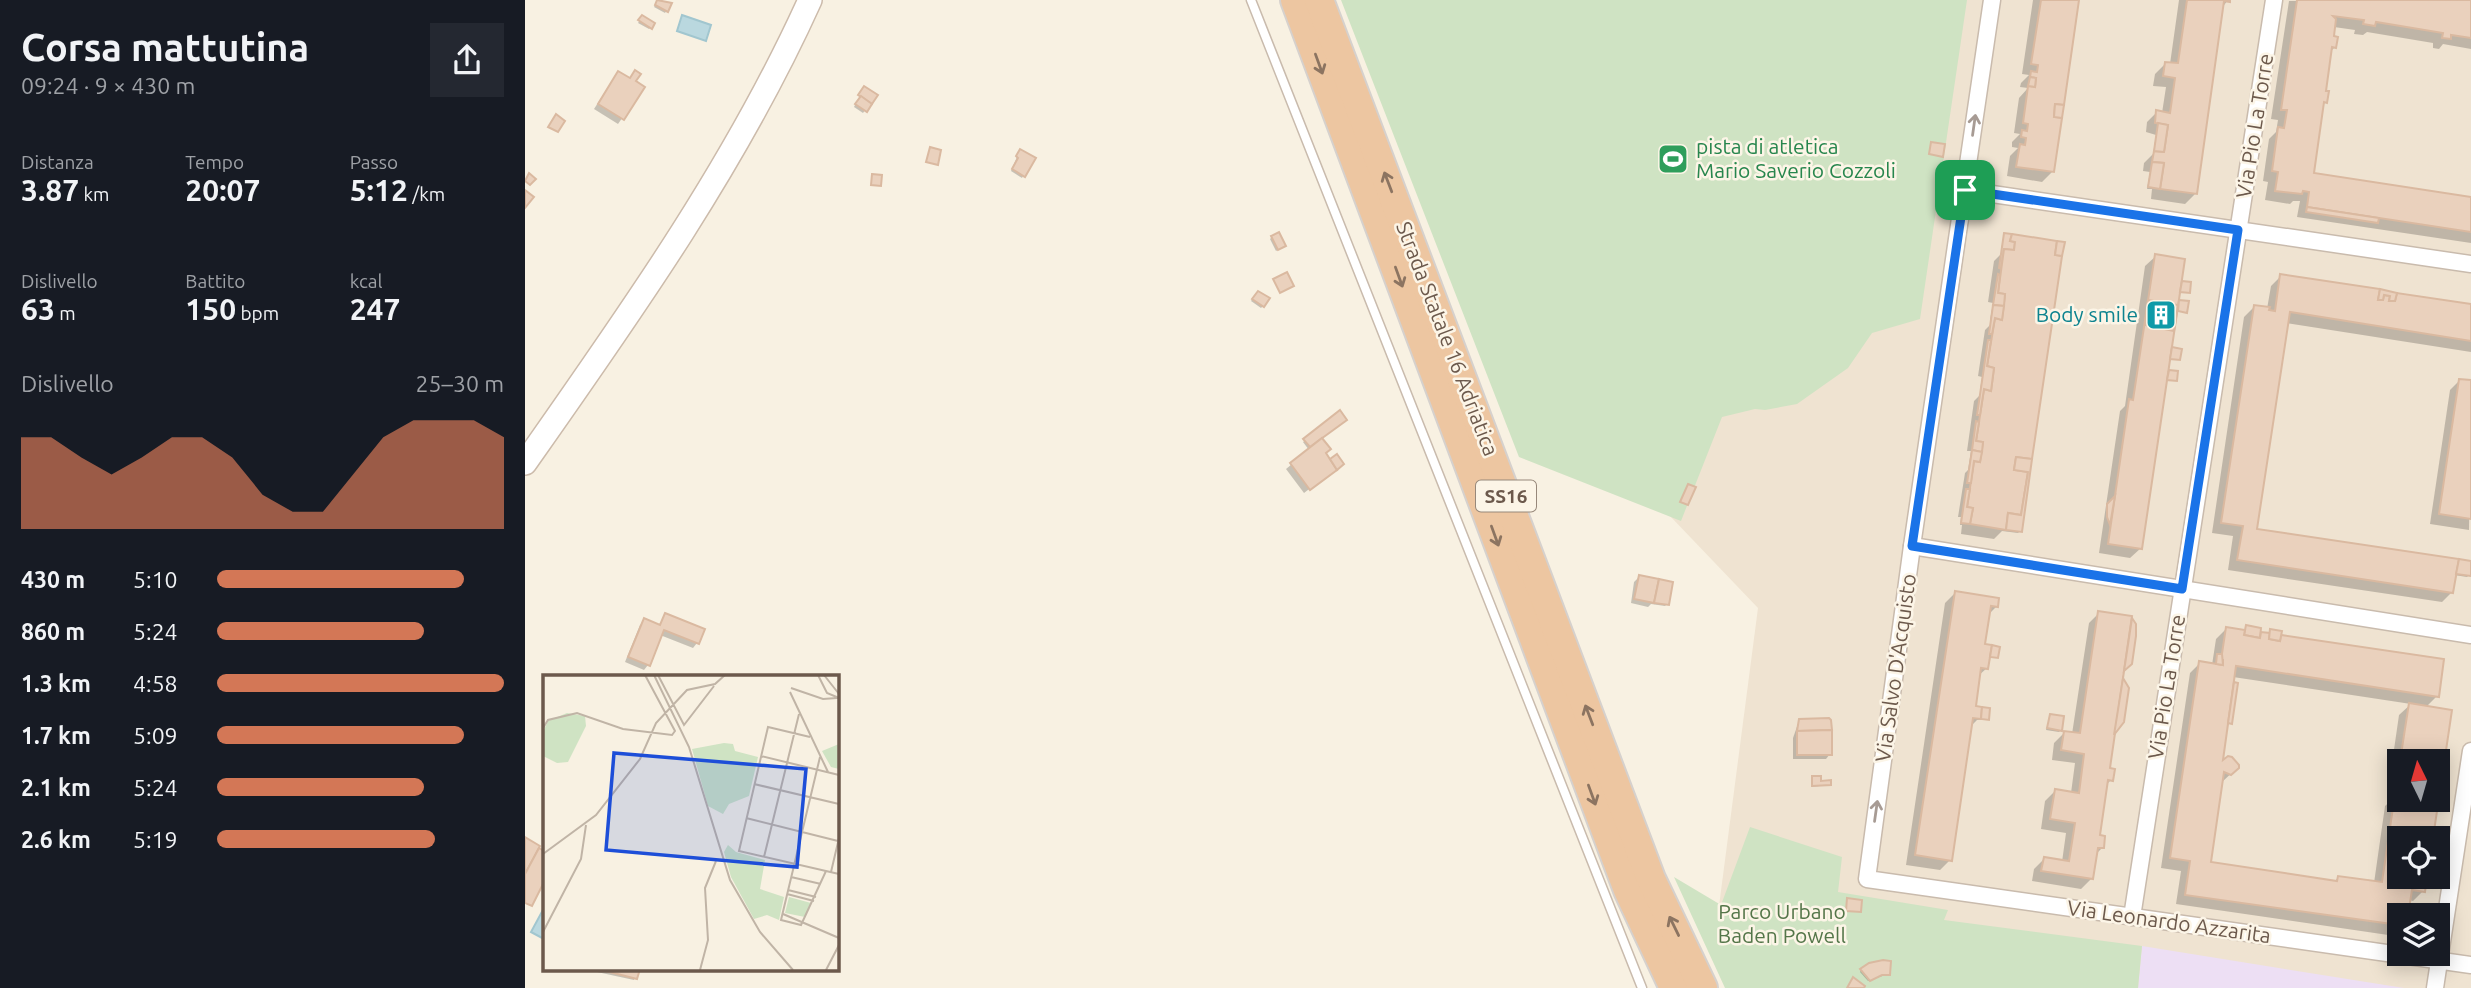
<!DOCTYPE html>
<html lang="it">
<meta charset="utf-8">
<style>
:root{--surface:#171b24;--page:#242831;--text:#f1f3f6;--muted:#9ea1a6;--accent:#d37756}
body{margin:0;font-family:Ubuntu,sans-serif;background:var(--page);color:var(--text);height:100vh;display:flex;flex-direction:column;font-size:26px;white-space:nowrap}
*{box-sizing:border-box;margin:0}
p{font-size:23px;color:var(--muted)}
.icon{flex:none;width:38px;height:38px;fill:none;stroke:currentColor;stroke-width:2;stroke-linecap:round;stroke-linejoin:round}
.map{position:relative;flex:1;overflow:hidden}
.side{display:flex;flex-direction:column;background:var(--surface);width:525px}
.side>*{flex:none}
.needle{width:46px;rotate:355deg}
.tools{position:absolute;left:1862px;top:749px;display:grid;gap:14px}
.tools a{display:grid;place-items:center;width:63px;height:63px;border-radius:0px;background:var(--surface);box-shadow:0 4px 18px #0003;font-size:35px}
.pin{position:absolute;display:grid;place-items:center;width:60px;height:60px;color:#fff;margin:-30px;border-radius:14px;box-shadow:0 4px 10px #0006}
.round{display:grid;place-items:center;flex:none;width:74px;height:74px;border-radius:0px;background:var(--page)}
.summary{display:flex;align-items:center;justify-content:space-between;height:119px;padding:0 21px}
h1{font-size:38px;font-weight:700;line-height:52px}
.figures{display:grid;grid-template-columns:repeat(3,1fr);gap:10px;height:119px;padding:7px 21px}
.figures div{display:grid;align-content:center}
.figures b{font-size:30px;font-weight:700}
.figures small{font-size:19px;font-weight:400}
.figures p{font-size:19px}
.chart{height:196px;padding:14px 21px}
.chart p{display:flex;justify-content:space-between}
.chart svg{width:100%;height:126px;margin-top:7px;fill:var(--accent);opacity:.7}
ul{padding:0 21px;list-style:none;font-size:23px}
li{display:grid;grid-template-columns:112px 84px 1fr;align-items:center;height:52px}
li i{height:18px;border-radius:9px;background:var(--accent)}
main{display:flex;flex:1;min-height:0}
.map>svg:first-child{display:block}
.residential{fill:#efe3d1;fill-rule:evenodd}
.education{fill:#eddff4}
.green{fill:#cfe3c3}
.water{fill:#bad8df;stroke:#a1c6cf;stroke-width:2}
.shadow{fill:#0003;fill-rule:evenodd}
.building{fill:#ead1bd;stroke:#dab9a0;stroke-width:2}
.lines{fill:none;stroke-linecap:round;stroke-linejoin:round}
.service-casing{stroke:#c9bbad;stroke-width:11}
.minor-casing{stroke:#c9bbad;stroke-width:19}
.secondary-casing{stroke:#ccbbab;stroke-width:26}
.trunk-casing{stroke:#d6d1cd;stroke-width:32}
.service{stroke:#fff;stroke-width:8}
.minor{stroke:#fff;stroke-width:16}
.secondary{stroke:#fff;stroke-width:23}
.trunk{stroke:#edc6a1;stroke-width:28}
.oneway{stroke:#8c7461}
.oneway2{stroke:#a79b94}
.route-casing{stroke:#fff;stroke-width:14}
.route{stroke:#1a73e8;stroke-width:9}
.labels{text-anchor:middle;stroke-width:5;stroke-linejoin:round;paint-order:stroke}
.shield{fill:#fcf5e7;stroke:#97887a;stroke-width:2}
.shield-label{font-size:19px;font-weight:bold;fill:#6c594c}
.street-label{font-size:21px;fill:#6c594c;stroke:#fcf5e7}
.leisure-label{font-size:21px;fill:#27864d;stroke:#fcf5e7;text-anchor:start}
.culture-label{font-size:21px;fill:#0d838f;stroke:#fcf5e7;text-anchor:end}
.park-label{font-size:21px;fill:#547649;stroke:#fcf5e7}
.inset-road{fill:none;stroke:#c0b4a6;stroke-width:2}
.view{fill:#1d4ed8;fill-opacity:0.15;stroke:#1d4ed8;stroke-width:3.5}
.inset-edge{fill:none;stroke:#6c594c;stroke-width:3.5}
</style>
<main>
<section class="side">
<div class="summary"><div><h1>Corsa mattutina</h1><p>09:24 · 9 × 430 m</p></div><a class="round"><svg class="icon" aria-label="share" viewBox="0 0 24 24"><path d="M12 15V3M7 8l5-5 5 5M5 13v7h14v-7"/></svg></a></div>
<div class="figures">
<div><p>Distanza</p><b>3.87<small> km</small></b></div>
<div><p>Tempo</p><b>20:07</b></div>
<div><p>Passo</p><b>5:12<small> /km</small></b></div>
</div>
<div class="figures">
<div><p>Dislivello</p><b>63<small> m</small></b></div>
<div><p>Battito</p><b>150<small> bpm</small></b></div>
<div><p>kcal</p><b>247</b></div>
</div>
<div class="chart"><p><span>Dislivello</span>25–30 m</p>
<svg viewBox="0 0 160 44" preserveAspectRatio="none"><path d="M0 44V12L10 12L20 19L30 25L40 19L50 12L60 12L70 19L80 32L90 38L100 38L110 25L120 12L130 6L140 6L150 6L160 12V44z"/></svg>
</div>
<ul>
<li><b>430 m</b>5:10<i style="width:86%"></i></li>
<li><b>860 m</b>5:24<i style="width:72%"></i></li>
<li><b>1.3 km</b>4:58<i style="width:100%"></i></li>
<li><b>1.7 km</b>5:09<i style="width:86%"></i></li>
<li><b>2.1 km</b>5:24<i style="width:72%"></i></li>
<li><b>2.6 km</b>5:19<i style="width:76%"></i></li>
</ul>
</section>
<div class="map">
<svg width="1946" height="988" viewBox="0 0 1946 988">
<rect width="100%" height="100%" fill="#f8f1e2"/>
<path class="residential" d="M820 0H1946V988H1235L1194 906 1233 608 1145 516ZM1874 761H1913V800H1874ZM1874 838H1913V877H1874ZM1874 915H1913V954H1874Z"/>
<polygon class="education" points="1617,946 1772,971 1879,988 1613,988"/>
<g class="green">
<polygon points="816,0 1442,0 1395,319 1347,333 1323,368 1272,404 1240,410 1230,409 1197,417 1156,521 994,457"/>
<polygon points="1225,827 1317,857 1313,892 1423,910 1419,920 1617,946 1613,988 1200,988 1149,877 1196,905"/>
</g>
<g class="water">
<polygon points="157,15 186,25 181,41 152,31"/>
<polygon points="19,908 19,939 6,932"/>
</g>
<g class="shadow">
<polygon points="133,0 145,4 140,13 129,7"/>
<polygon points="1508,0 1553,0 1527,172 1517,182 1482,176 1485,156 1493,148 1487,147 1487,142 1495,134 1489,133 1494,98 1503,88 1495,87 1496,83 1504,75 1497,74"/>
<polygon points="1654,0 1703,0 1696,9 1670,194 1660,204 1626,199 1627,189 1622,189 1625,172 1618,171 1619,163 1628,154 1631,135 1621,132 1622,122 1632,112 1637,113 1641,87 1628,86 1630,74 1640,64 1645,64"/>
<polygon points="1934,0 1946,2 1946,49 1918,44 1914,49 1908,48 1908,43 1842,32 1838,35 1829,34 1830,30 1809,27 1807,38 1810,47 1805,52 1799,92 1801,102 1797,105 1787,175 1946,199 1946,243 1772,217 1775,201 1768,201 1765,204 1740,200 1743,182 1738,181 1744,139 1751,132 1753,120 1746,119 1764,1"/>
<polygon points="116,19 125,28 124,29 113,23"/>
<polygon points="110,72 109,82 118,88 93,124 69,109 89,78 104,79"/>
<polygon points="338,90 351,96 338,113 329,107"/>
<polygon points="494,152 498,176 497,178 486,171"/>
<polygon points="1479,234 1495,531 1493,533 1477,531 1469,539 1436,534 1437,525 1435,525 1436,517 1433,517 1440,473 1443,470 1446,451 1442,451 1449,401 1459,391 1455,390 1457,377 1453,376 1460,330 1470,320 1465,320 1468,303 1463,302 1469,261 1479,251 1476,250"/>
<polygon points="747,237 757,247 751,251 745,239"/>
<polygon points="1631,256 1654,286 1658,283 1663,292 1653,293 1651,305 1655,302 1661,312 1650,312 1644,353 1653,359 1643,360 1641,375 1644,372 1650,380 1640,381 1616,548 1605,558 1574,553 1595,411 1600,406 1620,266"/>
<polygon points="1756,276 1946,306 1946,352 1761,323 1730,530 1946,562 1944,575 1942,577 1929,575 1927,592 1917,602 1703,570 1708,536 1687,533 1719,317 1729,307 1742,309 1746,286"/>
<polygon points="731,295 738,306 736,308 726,301"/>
<polygon points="1935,380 1946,382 1944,530 1905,524 1925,390"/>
<polygon points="815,413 795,438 799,454 804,461 811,457 817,464 779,493 761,469 784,450 778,442"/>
<polygon points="1114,577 1142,604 1140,606 1126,604 1123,607 1106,603 1109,582"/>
<polygon points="1430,593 1471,607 1463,615 1459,646 1472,657 1463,658 1462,668 1453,676 1449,708 1462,719 1452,720 1445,727 1425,860 1415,870 1381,865 1420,603"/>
<polygon points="1574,613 1605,618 1609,625 1605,664 1597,671 1583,769 1586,780 1580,786 1573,836 1577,848 1570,855 1567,878 1556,889 1507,881 1509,869 1519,859 1537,862 1541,833 1516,829 1520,801 1530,791 1546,793 1550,763 1527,760 1529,743 1539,733 1547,734 1564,623"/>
<polygon points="141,615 172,643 168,648 135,635 123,665 119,670 100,662 115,625 120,620 133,626"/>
<path d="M1721 627 1734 633 1744 635 1746 631 1754 637 1912 696 1901 707 1925 711 1913 795V761H1874V800H1912L1906 838H1874V877H1901L1898 891 1888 901 1884 900 1882 915H1874V932L1870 936 1651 904 1656 871 1636 868 1665 673 1675 663 1687 665 1691 639 1701 629 1719 632ZM1708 677 1886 704 1874 715 1863 791 1870 792 1869 798 1860 806 1849 883 1813 878 1809 882 1684 864 1696 783 1712 768 1695 763 1701 725 1705 723 1711 684H1707Z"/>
<polygon points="1525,716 1536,730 1534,732 1521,730"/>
<polygon points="1274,721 1305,754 1301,759 1268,759 1268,738"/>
<polygon points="1288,778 1294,782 1304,785 1286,787"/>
<polygon points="73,969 113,969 109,980 72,972"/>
<polygon points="1336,970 1363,974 1343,981 1335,972"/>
</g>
<g class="building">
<polygon points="132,0 147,3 143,12 130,5"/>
<polygon points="1516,0 1554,0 1539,105 1530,104 1529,117 1537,118 1529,172 1491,167 1495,144 1500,145 1501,138 1496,137 1497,130 1502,131 1503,124 1498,123 1503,86 1510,87 1511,78 1505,77 1506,71 1512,72 1513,65 1506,64"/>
<polygon points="1662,0 1705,0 1705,2 1699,1 1672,194 1635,189 1639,163 1627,162 1629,151 1639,152 1643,125 1630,123 1631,110 1645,113 1650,78 1638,76 1640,62 1653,63"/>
<polygon points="1772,0 1946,0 1946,38 1926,35 1926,39 1917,38 1918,33 1851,22 1850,26 1838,24 1839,20 1808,16 1811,19 1809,36 1813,37 1811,48 1807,47 1801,91 1804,91 1802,103 1799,102 1789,173 1946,197 1946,232 1782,207 1784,192 1778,191 1777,194 1750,191 1753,172 1747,171 1753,127 1759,128 1762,110 1756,110"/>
<polygon points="117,15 130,23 127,29 113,20"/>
<polygon points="110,70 116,74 111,81 120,87 99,120 73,104 93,71 105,78"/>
<polygon points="1505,77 1511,78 1510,87 1503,86"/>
<polygon points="339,86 353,95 347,104 333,95"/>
<polygon points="336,96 347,104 342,112 330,104"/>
<polygon points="1530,104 1539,105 1537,118 1529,117"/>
<polygon points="31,114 40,121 33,132 23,127"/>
<polygon points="1633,123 1643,125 1639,152 1629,151"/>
<polygon points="1406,142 1420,144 1418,157 1404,154"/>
<polygon points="405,147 416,150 413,165 401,162"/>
<polygon points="495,149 511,158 500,177 487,169 493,158 491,156"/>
<polygon points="1627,162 1639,163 1635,189 1623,187"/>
<polygon points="4,173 11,179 5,185 0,181"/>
<polygon points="347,174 357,175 356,186 346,185"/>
<polygon points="0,190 9,197 0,208"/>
<polygon points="1782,207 1854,218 1853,223 1781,212"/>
<polygon points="754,232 761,246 753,250 746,236"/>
<polygon points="1479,233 1487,234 1485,241 1490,242 1489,250 1479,249 1476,269 1474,268"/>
<polygon points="1487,234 1532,241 1530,255 1537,256 1507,459 1491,457 1489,470 1503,472 1496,515 1483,513 1481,530 1445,524 1448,508 1442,507 1449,461 1455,462 1458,442 1451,441 1454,422 1459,389 1466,391 1469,368 1462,366 1470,318 1477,320 1480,294 1473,293 1479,249 1489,250 1490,242 1485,241"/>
<polygon points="1532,241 1540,242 1537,256 1530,255"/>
<polygon points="1630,254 1660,259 1617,549 1583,544 1604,399 1608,400"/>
<polygon points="762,272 769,286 755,293 748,279"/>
<polygon points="1473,274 1475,275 1473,293 1480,294 1479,306 1468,305"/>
<polygon points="1755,274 1855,289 1853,300 1858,300 1859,295 1865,296 1864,301 1870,301 1872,293 1946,304 1946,341 1765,312 1732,529 1934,559 1928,593 1712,560 1718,526 1696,523 1729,305 1745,307 1744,310 1750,311"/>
<polygon points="1657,281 1666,282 1665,293 1655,292"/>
<polygon points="1855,289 1872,293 1870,301 1864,301 1865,296 1859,295 1858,300 1853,300"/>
<polygon points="733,291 745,298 739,307 727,299"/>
<polygon points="1623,300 1653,305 1649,331 1620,325"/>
<polygon points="1654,300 1664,301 1662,313 1653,311"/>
<polygon points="1468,305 1479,306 1477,320 1470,318 1467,334 1464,334"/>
<polygon points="1463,340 1466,340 1462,366 1469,368 1466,391 1459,389 1455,415 1452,415"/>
<polygon points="1647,347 1657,349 1655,360 1645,359"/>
<polygon points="1644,370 1653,371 1652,381 1642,380"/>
<polygon points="1934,379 1946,380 1946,519 1914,514"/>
<polygon points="815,410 822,420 785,447 778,439"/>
<polygon points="1451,421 1454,422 1451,441 1458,442 1457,452 1447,450"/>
<polygon points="797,438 806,449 801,453 812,470 785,490 765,463"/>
<polygon points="1447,450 1457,452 1455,462 1449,461 1446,483 1442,483"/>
<polygon points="812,454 819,464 812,470 805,459"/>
<polygon points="1491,457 1507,459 1497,532 1481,530 1483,513 1496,515 1503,472 1489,470"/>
<polygon points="1163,484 1171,487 1163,505 1155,502"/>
<polygon points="1441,489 1445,489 1442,507 1448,508 1445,524 1436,523"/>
<polygon points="1590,496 1585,525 1582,517 1582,504"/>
<polygon points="1934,559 1946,561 1946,576 1931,574"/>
<polygon points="1114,575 1134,579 1129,603 1109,599"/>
<polygon points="1134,579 1148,582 1144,605 1129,603"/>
<polygon points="1430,591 1474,598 1473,607 1466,606 1460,644 1467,645 1463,669 1456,668 1451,706 1457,707 1456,719 1448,718 1427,861 1390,855"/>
<polygon points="1573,611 1607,616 1585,768 1590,769 1588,781 1583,780 1575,835 1580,836 1579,848 1573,848 1568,879 1516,871 1519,857 1544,861 1550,823 1525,819 1530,789 1554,793 1559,754 1536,750 1539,731 1555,733"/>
<polygon points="140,613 180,629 174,644 139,630 125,666 103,657 119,618 135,625"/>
<polygon points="1607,618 1611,624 1611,636 1607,664 1599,671"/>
<polygon points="1721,625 1736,628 1735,638 1719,635"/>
<polygon points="1701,627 1720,630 1719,635 1735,638 1736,632 1745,633 1744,639 1755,641 1756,635 1919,659 1914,697 1711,666 1698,760 1703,756 1707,757 1714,765 1714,768 1706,775 1699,772 1686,862 1812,881 1813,876 1857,882 1870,794 1874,795 1874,800 1913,800 1913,761 1875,761 1884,703 1927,710 1908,838 1874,838 1874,877 1902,877 1900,892 1887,890 1883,915 1874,915 1874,925 1660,895 1665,861 1645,858 1674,661 1698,665 1698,660 1696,660"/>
<polygon points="1745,629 1757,631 1755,641 1744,639"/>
<polygon points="1467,645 1475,647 1473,658 1465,657"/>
<polygon points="1692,654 1697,654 1698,665 1691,664"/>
<polygon points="1598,678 1604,688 1599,722 1589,735"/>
<polygon points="1709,682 1713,683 1707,724 1703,723"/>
<polygon points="1457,707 1465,708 1464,720 1456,719"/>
<polygon points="1525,714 1539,716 1537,731 1522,728"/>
<polygon points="1304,718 1306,720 1307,730 1272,731 1274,719"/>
<polygon points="1307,730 1307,755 1272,755 1272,731"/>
<polygon points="1287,776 1296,776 1296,781 1306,780 1306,785 1287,786"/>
<polygon points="0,837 15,846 0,874"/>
<polygon points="14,848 19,851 19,882 7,906 0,903 0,874"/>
<polygon points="1322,898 1337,900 1336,912 1321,911"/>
<polygon points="1358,960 1366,961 1365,975 1357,975 1345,981 1335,969 1344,963"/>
<polygon points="73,969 115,969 112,979"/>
<polygon points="1328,977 1340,986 1339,988 1322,988"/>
</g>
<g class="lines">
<g class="service-casing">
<polyline id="service" points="726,0 1117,988"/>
</g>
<g class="minor-casing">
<g id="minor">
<polyline points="1467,0 1387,546 1342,879 1946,965"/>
<polyline points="1440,190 1946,264"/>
<polyline points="1387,546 1946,635"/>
<polyline points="1607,917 1749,0"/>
<polyline points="1910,988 1946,751"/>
</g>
</g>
<g class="secondary-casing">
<path id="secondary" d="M0 463C104 315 210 166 285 0"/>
</g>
<g class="trunk-casing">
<g id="trunk">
<polyline points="770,0 1103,890 1149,988"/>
<polyline points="794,0 1126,879 1178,988"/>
</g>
</g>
<use href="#service" class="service"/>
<use href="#minor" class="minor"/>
<use href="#secondary" class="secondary"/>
<use href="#trunk" class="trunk"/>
</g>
<defs><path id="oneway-shaft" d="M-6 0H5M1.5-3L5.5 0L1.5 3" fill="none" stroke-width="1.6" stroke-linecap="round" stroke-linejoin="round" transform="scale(1.75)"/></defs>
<g class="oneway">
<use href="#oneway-shaft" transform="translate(794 64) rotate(70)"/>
<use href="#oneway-shaft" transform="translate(863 182) rotate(-111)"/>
<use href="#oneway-shaft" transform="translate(874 277) rotate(70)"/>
<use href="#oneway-shaft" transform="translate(970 536) rotate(70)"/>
<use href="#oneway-shaft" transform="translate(1064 715) rotate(-111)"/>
<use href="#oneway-shaft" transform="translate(1067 795) rotate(70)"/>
<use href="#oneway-shaft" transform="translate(1149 926) rotate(-116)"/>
</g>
<g class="oneway2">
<use href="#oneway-shaft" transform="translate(1449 125) rotate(-82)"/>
<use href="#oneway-shaft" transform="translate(1351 811) rotate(-82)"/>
</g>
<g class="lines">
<g class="route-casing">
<polygon id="route" points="1440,190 1713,230 1657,589 1387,546"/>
</g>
<use href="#route" class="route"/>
</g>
<defs>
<g id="stadium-square" transform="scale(1.575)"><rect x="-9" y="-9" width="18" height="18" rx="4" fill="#2e9e5b" stroke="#fcf5e7"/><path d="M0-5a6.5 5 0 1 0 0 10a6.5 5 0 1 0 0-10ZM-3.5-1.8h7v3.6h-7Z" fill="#fff"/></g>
<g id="building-square" transform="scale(1.575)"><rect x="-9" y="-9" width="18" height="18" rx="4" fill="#0f9aa8" stroke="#fcf5e7"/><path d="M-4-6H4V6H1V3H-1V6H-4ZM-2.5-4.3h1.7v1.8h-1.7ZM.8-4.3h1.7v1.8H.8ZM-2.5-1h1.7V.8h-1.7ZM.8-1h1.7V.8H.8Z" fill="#fff"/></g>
</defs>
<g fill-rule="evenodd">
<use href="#stadium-square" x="1148" y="159"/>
<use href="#building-square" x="1636" y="315"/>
</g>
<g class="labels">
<rect class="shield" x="951" y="480.5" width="60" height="31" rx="5"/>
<g class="shield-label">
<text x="981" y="503">SS16</text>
</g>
<g class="street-label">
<text transform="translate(1730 126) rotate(-81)" y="7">Via Pio La Torre</text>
<text transform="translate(922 339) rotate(69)" y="7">Strada Statale 16 Adriatica</text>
<text transform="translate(1371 668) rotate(-82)" y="7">Via Salvo D'Acquisto</text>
<text transform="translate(1642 687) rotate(-81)" y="7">Via Pio La Torre</text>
<text transform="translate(1644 922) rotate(8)" y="7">Via Leonardo Azzarita</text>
</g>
<g class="leisure-label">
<text x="1171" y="154">pista di atletica<tspan x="1171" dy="24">Mario Saverio Cozzoli</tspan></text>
</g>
<g class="culture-label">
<text x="1613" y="322">Body smile</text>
</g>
<g class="park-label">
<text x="1257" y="919">Parco Urbano<tspan x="1257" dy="24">Baden Powell</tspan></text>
</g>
</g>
<g transform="translate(18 675)">
<rect width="296" height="296" fill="#f8f1e2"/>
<path d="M24 38 42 41 43 51 25 87 14 88 0 81V57L5 46ZM181 68 190 69 192 76 215 82 206 121 186 129 180 139 165 131 149 74ZM296 69V94L288 92 279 76ZM185 170 193 177 222 185 217 214 241 222 236 245 224 240 211 244 188 202 181 177ZM246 222 268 228 262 242 242 238Z" fill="#cfe3c3"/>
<path class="inset-road" d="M111 0 146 72 187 205 217 257 250 295M115 0 141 50 171 11M275 0 284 18 296 23M281 0 296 19M248 13 280 24 294 23M247 17 285 97M0 53 5 45 34 38 80 54 129 60 132 56 102 0M267 62 225 52 196 176 296 199M218 81 296 100M277 82 238 245 258 250 283 196M211 109 296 129M203 143 295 166M0 179 53 140 97 84 113 48 144 15 172 9 182 0M221 182 256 39M288 197 296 163M248 202 278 209M245 215 273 222M244 219 271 226M240 239 296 263M0 257 38 184 43 150M157 295 165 265 162 213 173 186M283 295 296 270"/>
<path class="view" d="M71 78 263 94 254 192 63 175Z"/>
<rect width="296" height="296" class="inset-edge"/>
</g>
</svg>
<div class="tools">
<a><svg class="needle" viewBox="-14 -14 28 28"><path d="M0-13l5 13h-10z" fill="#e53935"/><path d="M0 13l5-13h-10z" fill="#9ea1a6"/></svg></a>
<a><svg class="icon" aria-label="locate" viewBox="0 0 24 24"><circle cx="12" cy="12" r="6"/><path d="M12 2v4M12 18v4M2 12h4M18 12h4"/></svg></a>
<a><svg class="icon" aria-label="layers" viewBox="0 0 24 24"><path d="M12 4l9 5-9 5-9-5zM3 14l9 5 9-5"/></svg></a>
</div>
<div class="pin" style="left:1440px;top:190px;background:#1e9e55"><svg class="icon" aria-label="arrive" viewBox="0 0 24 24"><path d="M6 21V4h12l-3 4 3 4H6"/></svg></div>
</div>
</main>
